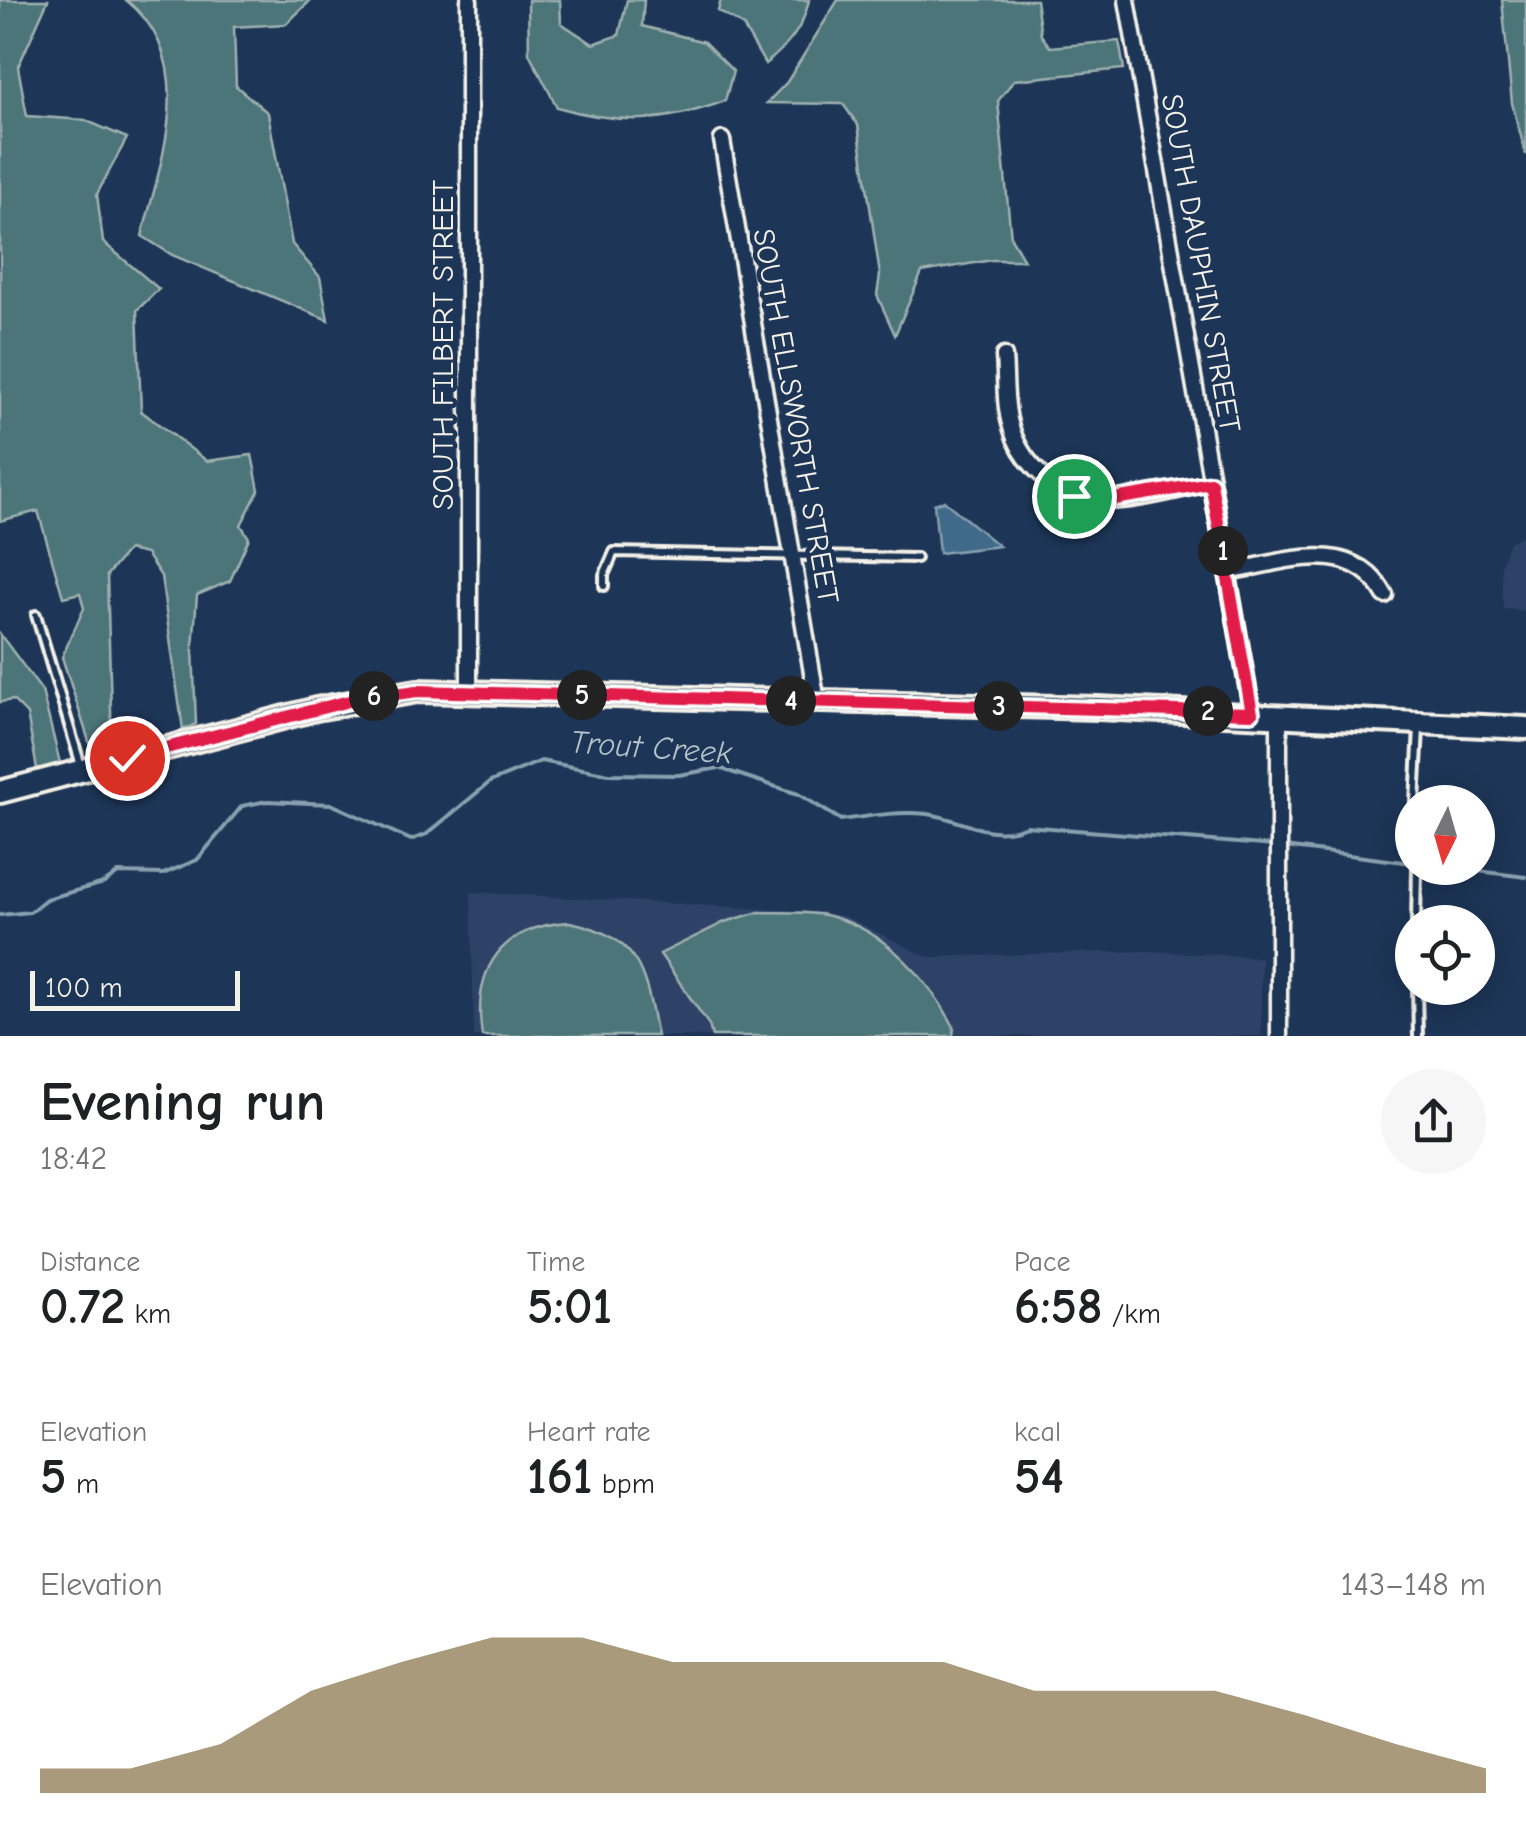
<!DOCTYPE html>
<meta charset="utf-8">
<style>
:root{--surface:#fff;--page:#f6f6f6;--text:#202124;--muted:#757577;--accent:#847042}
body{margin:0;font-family:"Comic Neue",sans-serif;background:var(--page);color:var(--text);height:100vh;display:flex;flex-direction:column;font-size:38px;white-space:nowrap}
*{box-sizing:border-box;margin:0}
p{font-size:32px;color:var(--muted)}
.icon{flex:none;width:55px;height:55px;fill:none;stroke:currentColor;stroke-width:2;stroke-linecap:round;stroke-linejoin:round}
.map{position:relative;height:1036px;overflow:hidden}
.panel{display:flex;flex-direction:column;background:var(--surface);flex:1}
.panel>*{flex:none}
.needle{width:65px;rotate:185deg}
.tools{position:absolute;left:1395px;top:785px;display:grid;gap:20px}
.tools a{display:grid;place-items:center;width:100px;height:100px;border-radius:50%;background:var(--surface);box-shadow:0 5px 25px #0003;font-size:50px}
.scale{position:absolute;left:30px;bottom:25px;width:210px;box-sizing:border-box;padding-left:10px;border:5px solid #f4f1e8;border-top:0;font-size:28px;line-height:35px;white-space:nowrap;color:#f4f1e8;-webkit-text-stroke:8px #1d3557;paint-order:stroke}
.pin{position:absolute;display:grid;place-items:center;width:85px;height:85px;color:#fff;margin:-42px;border:5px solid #fff;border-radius:50%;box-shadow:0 2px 10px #0007}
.km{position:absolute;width:50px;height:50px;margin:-25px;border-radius:50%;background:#222;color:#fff;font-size:28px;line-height:50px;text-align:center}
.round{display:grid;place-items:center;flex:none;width:105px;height:105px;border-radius:52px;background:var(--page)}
.headline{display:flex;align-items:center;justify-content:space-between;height:170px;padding:0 40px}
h1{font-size:55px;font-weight:700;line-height:75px}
.metrics{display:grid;grid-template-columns:repeat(3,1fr);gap:15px;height:170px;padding:10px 40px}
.metrics div{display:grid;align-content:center}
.metrics b{font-size:50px;font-weight:700}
.metrics small{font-size:28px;font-weight:400}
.metrics p{font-size:28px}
.chart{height:280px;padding:20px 40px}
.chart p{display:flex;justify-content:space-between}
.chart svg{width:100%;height:180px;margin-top:10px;fill:var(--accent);opacity:.7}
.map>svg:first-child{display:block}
.built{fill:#2e4367}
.green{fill:#4c7479;stroke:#a0b2b0;stroke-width:2.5}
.water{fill:#416a89;stroke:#89a0af;stroke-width:2.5}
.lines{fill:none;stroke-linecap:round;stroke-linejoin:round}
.stream{stroke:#89a0af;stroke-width:4}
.service-casing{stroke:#f4f1e8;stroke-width:14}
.minor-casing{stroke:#f4f1e8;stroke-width:21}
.secondary-casing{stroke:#f4f1e8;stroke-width:28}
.service{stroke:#1d3557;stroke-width:6}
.minor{stroke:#1d3557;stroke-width:14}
.secondary{stroke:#1d3557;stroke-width:20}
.route-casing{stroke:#fff;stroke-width:20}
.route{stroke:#e11d48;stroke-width:12}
.labels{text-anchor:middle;stroke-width:9;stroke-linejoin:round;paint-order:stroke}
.street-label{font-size:30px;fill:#f4f1e8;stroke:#1d3557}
.water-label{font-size:32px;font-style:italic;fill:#b5c2c7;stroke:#1d3557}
</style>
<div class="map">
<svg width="1526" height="1036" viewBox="0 0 1526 1036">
<rect width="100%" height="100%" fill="#1d3557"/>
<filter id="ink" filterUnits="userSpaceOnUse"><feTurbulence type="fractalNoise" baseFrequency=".01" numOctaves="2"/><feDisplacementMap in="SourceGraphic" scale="20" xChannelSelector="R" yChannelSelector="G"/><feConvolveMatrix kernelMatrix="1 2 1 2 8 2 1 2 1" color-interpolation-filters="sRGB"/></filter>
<g filter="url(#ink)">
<g class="built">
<polygon points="1526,534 1526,611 1503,609 1501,565 1509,542"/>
<polygon points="471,892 818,912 844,916 927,957 1147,951 1261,957 1261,1036 474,1036"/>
</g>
<g class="green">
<polygon points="0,0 48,0 18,67 27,116 85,120 127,138 97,194 103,242 159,289 137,310 141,411 207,461 252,455 259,490 241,525 249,538 230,581 197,595 193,648 196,724 183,730 161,576 146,554 128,550 107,575 112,745 92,751 62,657 84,608 80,593 63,597 38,511 0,521"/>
<path d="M126 0H311L286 24 234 27 236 86 268 113 292 244 320 277 328 320 172 255 142 236C162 158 200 59 126 0Z"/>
<path d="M528 0H560L561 23 593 44 619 35 627 0H644L642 26 704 42 733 71 725 101C665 123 619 125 557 107L529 53Z"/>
<path d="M721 0H809C803 29 788 46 765 64L743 26 718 11Z"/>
<polygon points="838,0 1036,0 1041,35 1050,47 1119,41 1124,69 1014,80 998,101 1011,238 1024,260 992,260 922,272 895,335 877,295 880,275 858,125 843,104 767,103 787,82"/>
<polygon points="1502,0 1526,0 1526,155 1512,103"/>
<polygon points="0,634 42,691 60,763 37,769 27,714 13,700 0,702"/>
<path d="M759 912C782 913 806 911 829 916 884 929 929 979 954 1027L953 1036H712L709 1025 660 954 725 922Z"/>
<path d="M570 922C641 937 645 973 657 1036H482C472 968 501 926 570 922Z"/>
</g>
<polygon class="water" points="944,501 999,546 939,553 934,504"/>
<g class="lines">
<g class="stream">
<polyline points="1284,847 1412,863"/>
<polyline points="1454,868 1526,877"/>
<path d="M0 915 30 912 46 899 104 883 118 873 163 874 197 860 242 806 267 801 331 804 411 840 427 834 490 782 541 761 609 774 679 775 719 768 798 794 841 820C870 816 897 811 927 814 962 818 990 842 1026 826L1275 846"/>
</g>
<g class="service-casing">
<g id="service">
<polyline points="604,586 604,575 614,552 916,558"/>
<polyline points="36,615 82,769"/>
<polyline points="1415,802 1419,728"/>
<polyline points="1416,922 1417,868"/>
<polyline points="1417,988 1418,1036"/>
</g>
</g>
<g class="minor-casing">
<g id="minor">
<polyline points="469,0 469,690"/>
<polyline points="1127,0 1252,713"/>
<polyline points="722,140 817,702"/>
<path d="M1004 356C1006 379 1004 405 1011 427 1022 465 1061 501 1103 501 1138 501 1177 489 1211 483"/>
<path d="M1227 572C1282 563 1352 534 1385 595"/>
<polyline points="1279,714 1279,1036"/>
</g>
</g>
<g class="secondary-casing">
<polyline id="secondary" points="0,792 316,709 417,691 1098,708 1526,728"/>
</g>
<use href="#service" class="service"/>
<use href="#minor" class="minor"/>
<use href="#secondary" class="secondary"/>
</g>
</g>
<g class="lines" filter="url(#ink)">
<g class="route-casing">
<polyline id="route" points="127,758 353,700 417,691 1252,713 1211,483 1102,501 1074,496"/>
</g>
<use href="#route" class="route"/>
</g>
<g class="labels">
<g class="street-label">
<text transform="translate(1201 263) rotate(80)" y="10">SOUTH DAUPHIN STREET</text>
<text transform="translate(443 345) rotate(-90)" y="10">SOUTH FILBERT STREET</text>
<text transform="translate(796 416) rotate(80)" y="10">SOUTH ELLSWORTH STREET</text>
</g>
<g class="water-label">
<text transform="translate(651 747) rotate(4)" y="11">Trout Creek</text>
</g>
</g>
</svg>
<div class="tools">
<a><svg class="needle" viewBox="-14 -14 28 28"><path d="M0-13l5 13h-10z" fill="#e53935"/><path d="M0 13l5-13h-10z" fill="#757577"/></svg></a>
<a><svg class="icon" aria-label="locate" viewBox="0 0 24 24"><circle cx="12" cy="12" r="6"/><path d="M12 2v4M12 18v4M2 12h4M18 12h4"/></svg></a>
</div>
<div class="scale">100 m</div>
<div class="pin" style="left:1074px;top:496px;background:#1e9e55"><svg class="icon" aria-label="arrive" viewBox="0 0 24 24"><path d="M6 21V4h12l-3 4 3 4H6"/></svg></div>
<div class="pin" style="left:127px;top:758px;background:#d93025"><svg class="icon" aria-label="check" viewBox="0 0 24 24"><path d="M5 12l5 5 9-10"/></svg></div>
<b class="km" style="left:1223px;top:551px">1</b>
<b class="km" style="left:1208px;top:711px">2</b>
<b class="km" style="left:999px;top:706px">3</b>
<b class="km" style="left:791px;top:701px">4</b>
<b class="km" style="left:582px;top:695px">5</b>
<b class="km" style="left:374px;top:696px">6</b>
</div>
<section class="panel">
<div class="headline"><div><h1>Evening run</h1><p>18:42</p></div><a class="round"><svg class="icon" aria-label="share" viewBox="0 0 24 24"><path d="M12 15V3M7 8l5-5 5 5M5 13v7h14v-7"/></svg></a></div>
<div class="metrics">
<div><p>Distance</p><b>0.72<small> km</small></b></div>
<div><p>Time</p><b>5:01</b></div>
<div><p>Pace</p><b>6:58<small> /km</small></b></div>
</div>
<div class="metrics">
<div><p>Elevation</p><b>5<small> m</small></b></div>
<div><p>Heart rate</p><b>161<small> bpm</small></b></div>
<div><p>kcal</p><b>54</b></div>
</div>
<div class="chart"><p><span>Elevation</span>143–148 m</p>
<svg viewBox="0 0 160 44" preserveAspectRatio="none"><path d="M0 44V38L10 38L20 32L30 19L40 12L50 6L60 6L70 12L80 12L90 12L100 12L110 19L120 19L130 19L140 25L150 32L160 38V44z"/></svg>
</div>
</section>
